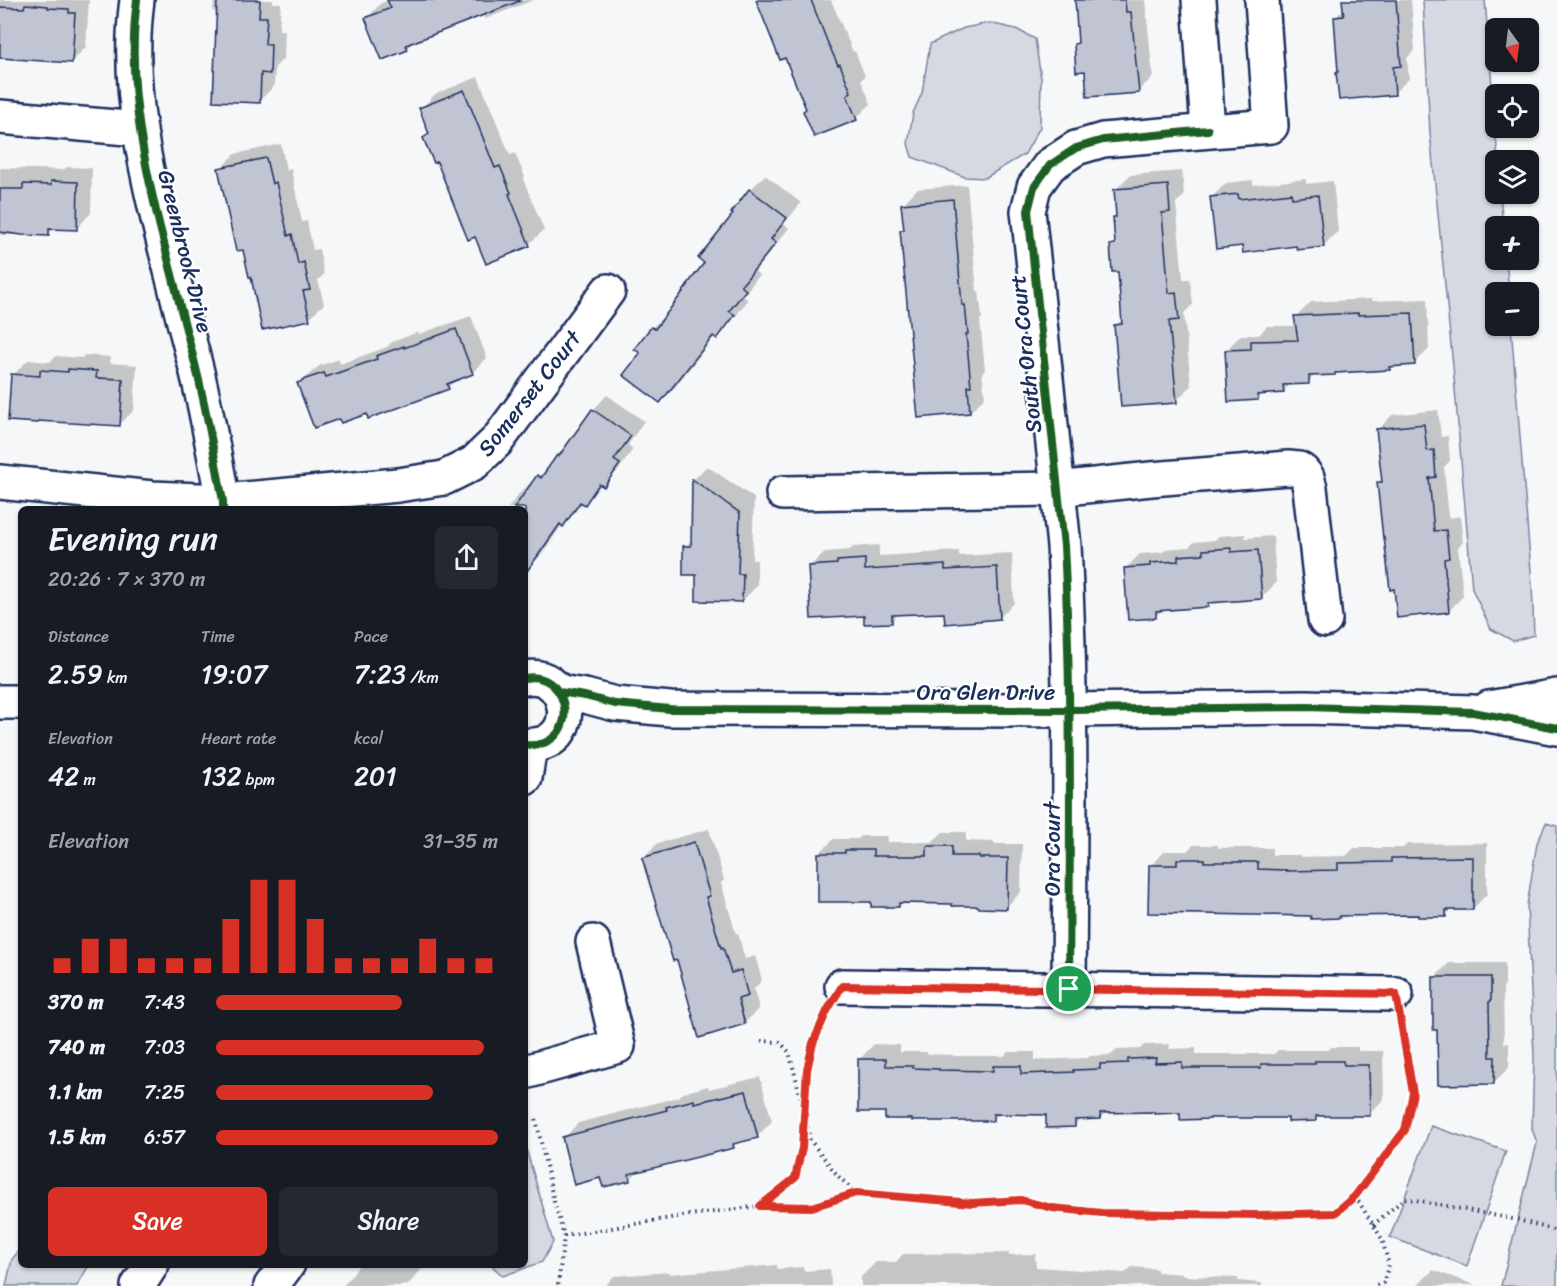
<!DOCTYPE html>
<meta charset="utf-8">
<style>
:root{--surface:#171b24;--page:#242831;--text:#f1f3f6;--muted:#9ea1a6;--accent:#d93025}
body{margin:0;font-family:Sriracha,sans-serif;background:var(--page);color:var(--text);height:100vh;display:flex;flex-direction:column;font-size:22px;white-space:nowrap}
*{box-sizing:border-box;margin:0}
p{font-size:20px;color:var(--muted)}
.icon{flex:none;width:33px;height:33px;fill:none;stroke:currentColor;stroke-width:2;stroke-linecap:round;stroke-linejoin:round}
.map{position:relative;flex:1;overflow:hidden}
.sheet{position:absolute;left:18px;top:506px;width:510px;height:762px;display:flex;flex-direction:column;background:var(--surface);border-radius:9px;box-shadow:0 2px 4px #0004}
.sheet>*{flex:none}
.needle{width:39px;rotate:166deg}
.tools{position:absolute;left:1485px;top:18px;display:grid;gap:12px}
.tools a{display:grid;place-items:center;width:54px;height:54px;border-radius:9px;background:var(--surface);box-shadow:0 2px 4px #0004;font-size:30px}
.pin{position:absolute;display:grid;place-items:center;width:51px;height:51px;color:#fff;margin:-26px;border:3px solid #fff;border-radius:50%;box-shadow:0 2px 6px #0007}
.round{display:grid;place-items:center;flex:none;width:63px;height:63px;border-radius:9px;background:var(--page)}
.overview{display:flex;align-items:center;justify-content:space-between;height:102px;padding:0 30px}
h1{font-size:33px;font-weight:600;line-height:45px}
.metrics{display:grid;grid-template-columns:repeat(3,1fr);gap:9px;height:102px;padding:6px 30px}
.metrics div{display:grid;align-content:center}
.metrics b{font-size:26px;font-weight:600}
.metrics small{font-size:16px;font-weight:400}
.metrics p{font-size:16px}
.chart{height:168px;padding:12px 30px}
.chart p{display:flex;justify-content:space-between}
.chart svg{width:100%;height:108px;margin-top:6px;stroke:var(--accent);stroke-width:6}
.action{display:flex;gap:12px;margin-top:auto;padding:12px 30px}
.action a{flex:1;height:69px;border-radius:9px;background:var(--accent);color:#fff;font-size:24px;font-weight:600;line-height:69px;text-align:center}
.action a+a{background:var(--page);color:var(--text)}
ul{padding:0 30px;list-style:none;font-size:20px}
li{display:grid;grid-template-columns:96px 72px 1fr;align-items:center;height:45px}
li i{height:15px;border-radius:8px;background:var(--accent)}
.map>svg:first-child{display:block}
.green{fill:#d6d9e2;stroke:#7884a0;stroke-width:1.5}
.shadow{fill:#0003}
.building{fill:#c0c4d3;stroke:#1b2f5e;stroke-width:1.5}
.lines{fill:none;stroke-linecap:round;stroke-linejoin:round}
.minor-casing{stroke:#1b2f5e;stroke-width:38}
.path{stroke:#1b2f5e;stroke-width:4;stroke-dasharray:1.5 4.5;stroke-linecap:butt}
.minor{stroke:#fff;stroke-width:33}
.cycleway-casing{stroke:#fff;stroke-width:11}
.cycleway{stroke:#1b5e20;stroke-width:8}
.route-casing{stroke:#fff;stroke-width:12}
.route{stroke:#d93025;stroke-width:8}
.labels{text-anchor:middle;stroke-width:4.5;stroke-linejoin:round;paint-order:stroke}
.street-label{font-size:22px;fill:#1b2f5e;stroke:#fff}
</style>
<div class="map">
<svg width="1557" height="1286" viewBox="0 0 1557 1286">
<rect width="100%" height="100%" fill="#f6f7f9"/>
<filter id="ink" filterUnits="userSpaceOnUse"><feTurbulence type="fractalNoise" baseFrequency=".0167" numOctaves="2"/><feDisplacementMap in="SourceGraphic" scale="12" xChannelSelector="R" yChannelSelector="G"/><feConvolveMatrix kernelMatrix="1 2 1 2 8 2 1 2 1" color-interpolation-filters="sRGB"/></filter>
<g filter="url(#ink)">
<g class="green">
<polygon points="1423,0 1485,0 1498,160 1496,160 1496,194 1500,194 1503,226 1496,226 1496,260 1506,260 1509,292 1496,292 1496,326 1511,326 1532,584 1534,635 1513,641 1491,629 1472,589 1453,366 1430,133"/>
<polygon points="989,23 1016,29 1035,39 1041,78 1040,127 1025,154 985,178 965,177 912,157 908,144 913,113 922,93 930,44 964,28"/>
<polygon points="1546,823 1557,826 1557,1286 1501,1286 1537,1143 1532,1129 1534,1056 1527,905 1537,843"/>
<polygon points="1431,1126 1506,1151 1467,1266 1390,1237"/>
<polygon points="525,1145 553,1242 542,1262 503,1276 491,1265 525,1264"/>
<polygon points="21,1249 21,1264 89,1265 77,1286 6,1286 12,1259"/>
</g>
<g class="shadow">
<polygon points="0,0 89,0 86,47 72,62 0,57"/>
<polygon points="214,0 273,0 273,3 281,3 279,30 285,30 284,58 275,67 274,86 259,101 218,12 213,12"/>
<polygon points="390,0 534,0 485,19 483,15 416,40 407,48 382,58 367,18 381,3"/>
<polygon points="757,0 831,0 853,52 855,51 865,76 861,80 871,104 856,118 807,109 786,56"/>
<polygon points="1076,0 1145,0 1153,77 1138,91 1086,69 1075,44 1080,40"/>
<polygon points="1342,0 1411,0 1415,50 1407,58 1409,79 1394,93 1340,71 1335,18 1342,11"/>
<polygon points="478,77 510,155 515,153 525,177 523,179 544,230 529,244 476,235 438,160 425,138 430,133 421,109 435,94"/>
<polygon points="281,144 286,170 291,169 302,222 307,221 313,250 319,249 324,274 318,280 324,304 309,318 244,248 220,169 235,154"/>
<polygon points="67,167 92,168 91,213 77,228 55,228 48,234 17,233 15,235 0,235 0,168 63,170"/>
<polygon points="1182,171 1184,196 1176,203 1183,279 1190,279 1193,304 1184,313 1191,386 1176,401 1116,326 1123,318 1119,270 1112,246 1117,241 1115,218 1117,215 1115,190 1130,175"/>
<polygon points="765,175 801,203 784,224 789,228 755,271 759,275 743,296 748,300 731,322 716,337 715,336 675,387 660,401 642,353 636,348 652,328 667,313 668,314 706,263 735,213 733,212 750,190"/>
<polygon points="1306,179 1306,184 1333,181 1338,231 1324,245 1243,245 1211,198 1226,183 1253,180 1253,185"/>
<polygon points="967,185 977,291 979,291 982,318 980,320 985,370 982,373 985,397 970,412 902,231 905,228 903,204 917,189"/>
<polygon points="1372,299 1372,301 1427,299 1429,349 1414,364 1393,365 1389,369 1316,374 1308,382 1291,383 1283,392 1263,393 1257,399 1226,350 1241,335 1259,335 1267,326 1297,326 1296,317 1311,302"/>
<polygon points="471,316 487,358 472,373 457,378 448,387 368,412 299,383 319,366 339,359 340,364 387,347 392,342 418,332 419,334"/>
<polygon points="84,355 111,357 110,363 137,365 134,410 119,425 40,419 37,422 13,375 28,360 50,362 56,356 82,358"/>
<polygon points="607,395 644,421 628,445 633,449 618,471 603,485 602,484 585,503 583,502 577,510 562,525 542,554 527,569 525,567 525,508 508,508 518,495 532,481 534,482 566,448 593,410"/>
<polygon points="1438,410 1441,437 1448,436 1450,461 1444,467 1449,518 1460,516 1463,542 1458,547 1463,596 1449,611 1379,483 1383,478 1378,430 1392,415"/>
<polygon points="707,466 754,498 752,560 757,560 757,586 742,601 698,573 685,547 692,539 693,480"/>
<polygon points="1245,534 1245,538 1273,536 1276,583 1262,597 1212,601 1208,606 1163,609 1155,617 1126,568 1140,554 1163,552 1166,549 1189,547 1194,542 1215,540 1219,536"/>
<polygon points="879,545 879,556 959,551 959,556 1012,553 1014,603 999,618 946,611 899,613 891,621 865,615 810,566 825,552 850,550 853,547"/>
<polygon points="709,829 724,880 721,883 736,934 738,933 745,959 755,956 762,980 754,989 759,1008 745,1023 678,958 643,858 658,843"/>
<polygon points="943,832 966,832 966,841 994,842 994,844 1022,844 1021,892 1006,907 953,902 902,902 898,906 873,901 819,853 834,839 858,839 861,836 887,836 887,842 932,842"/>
<polygon points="1487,843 1487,894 1473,909 1452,909 1446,915 1419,914 1313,914 1150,866 1165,851 1187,851 1193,845 1218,845 1218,848 1272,848 1272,855 1300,855 1300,857 1346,856 1354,848 1403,848 1407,844"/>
<polygon points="1449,963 1505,963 1505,985 1503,987 1504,1043 1509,1043 1509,1068 1494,1082 1439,1029 1434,978"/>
<polygon points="874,1044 900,1045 900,1052 927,1052 927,1054 953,1055 953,1056 1004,1056 1009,1052 1035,1052 1035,1060 1088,1058 1090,1056 1111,1055 1117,1050 1140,1049 1144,1045 1170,1044 1169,1049 1196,1048 1196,1054 1274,1054 1278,1050 1329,1050 1331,1047 1358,1047 1358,1051 1383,1051 1384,1099 1369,1114 1320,1115 1315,1120 1290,1116 1156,1110 1106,1112 1100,1118 1081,1119 1074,1125 1047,1114 1000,1113 992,1120 887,1110 860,1059"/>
<polygon points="760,1077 772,1121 758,1136 738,1141 733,1147 639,1170 630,1179 601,1177 564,1138 578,1123 678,1097 683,1093 708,1086 709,1089"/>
<polygon points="1009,1253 1009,1255 1035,1254 1036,1267 1125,1273 1132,1267 1157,1269 1157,1272 1183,1274 1183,1276 1238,1278 1238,1281 1262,1283 1262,1286 861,1286 861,1277 876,1262 896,1262 903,1254"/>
<polygon points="360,1264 426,1264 407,1286 404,1284 403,1286 343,1286"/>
<polygon points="777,1265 777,1269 803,1267 804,1271 830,1269 831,1286 605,1286 614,1276 669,1272 669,1274"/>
<polygon points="1433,1270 1475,1285 1417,1286"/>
</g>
<g class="building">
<polygon points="217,0 260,0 259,17 267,17 265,44 271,44 270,74 261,73 260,103 213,101"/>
<polygon points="387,0 519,0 520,1 406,45 408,50 382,60 365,18 391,8"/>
<polygon points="756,0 811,0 827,41 838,65 840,64 851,92 847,95 857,120 814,137 803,111 806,109 785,58 780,60"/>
<polygon points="1075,0 1125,0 1126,12 1131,12 1139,93 1087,97 1085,71 1076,72 1074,44 1078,43"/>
<polygon points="1342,0 1396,0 1401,66 1393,67 1395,95 1339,100 1336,72 1338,72 1334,17 1344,16"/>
<polygon points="25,4 48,6 48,8 69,9 69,13 75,13 72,63 0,58 0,7 24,8"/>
<polygon points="464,90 495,168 500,166 511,193 509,194 530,246 486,264 475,237 468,240 437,162 434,163 423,138 429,134 419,108"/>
<polygon points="266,158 272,184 276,182 288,236 292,234 298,264 304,262 310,290 303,291 310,320 262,330 251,277 249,277 243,250 236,251 218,168"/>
<polygon points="51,181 78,182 77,230 49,229 49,236 22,235 0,232 0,189 23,189 23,184 51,185"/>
<polygon points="1168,185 1170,212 1162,213 1169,293 1176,292 1179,320 1169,321 1177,403 1121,407 1114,325 1122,324 1118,272 1112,272 1110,245 1115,244 1113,217 1116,217 1114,189"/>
<polygon points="749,189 787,218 771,239 776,243 741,286 746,290 729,311 735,315 717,339 713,336 660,403 623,375 640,353 634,349 651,327 655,329 688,285 687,285 704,263 698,258 733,214 731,213"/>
<polygon points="1291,193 1292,198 1318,195 1324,247 1297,250 1296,246 1243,253 1242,246 1216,249 1210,197 1238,194 1239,199"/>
<polygon points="953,199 962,305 965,305 968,334 966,334 971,386 968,386 970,413 918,418 900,230 904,230 901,204"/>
<polygon points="1358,313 1358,315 1412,313 1415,365 1389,367 1390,370 1335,373 1335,375 1309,376 1309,384 1283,385 1284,393 1257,395 1258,400 1228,402 1225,350 1251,349 1251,341 1298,340 1294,316"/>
<polygon points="456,329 473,374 447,384 449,389 368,419 367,414 341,423 339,419 314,428 297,383 303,381 302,380 324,373 326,377 377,359 376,356 404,346 404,348"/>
<polygon points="68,369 97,371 96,378 123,379 120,426 38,421 38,423 8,421 11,374 40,376 40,370 68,372"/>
<polygon points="592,409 631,436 614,460 620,464 604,487 599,484 585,505 580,502 563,527 560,524 525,574 525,508 514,508 537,475 541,478 557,455 559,456"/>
<polygon points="1424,424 1427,451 1434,450 1436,477 1429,478 1434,531 1446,530 1449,558 1444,559 1449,612 1397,618 1394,589 1390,590 1384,537 1383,538 1377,482 1382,482 1376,429"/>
<polygon points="692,479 740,513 738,574 743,574 742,602 696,601 696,575 683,575 683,546 691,546"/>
<polygon points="1231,548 1231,552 1258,550 1262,599 1208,603 1208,607 1156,611 1156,618 1128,620 1124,568 1150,566 1150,563 1178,561 1178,556 1203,554 1203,550"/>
<polygon points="865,559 865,570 945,565 945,570 997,567 1000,619 945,624 944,613 892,615 892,623 864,624 864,616 811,619 808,566 837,564 837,561"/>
<polygon points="694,842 710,896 706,897 721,948 723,947 731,973 741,970 748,996 738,999 745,1024 699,1038 677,960 673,961 642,858"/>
<polygon points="927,846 952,846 952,856 979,856 980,858 1008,858 1007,909 979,908 978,906 952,906 952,904 899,903 899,907 871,907 871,902 818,902 818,853 845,853 845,850 873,850 873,856 927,856"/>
<polygon points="1473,857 1473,910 1446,910 1446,917 1418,917 1418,915 1340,916 1340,918 1311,919 1311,916 1148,913 1149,865 1177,865 1177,859 1204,859 1204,862 1258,862 1258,869 1286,870 1285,871 1338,870 1338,863 1391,862 1391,858"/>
<polygon points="1433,977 1491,977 1491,1001 1489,1002 1490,1057 1495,1057 1494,1084 1438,1085 1437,1030 1433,1030"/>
<polygon points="1156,1058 1155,1063 1182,1062 1182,1068 1261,1068 1261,1064 1315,1064 1315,1061 1343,1061 1344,1065 1369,1065 1370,1116 1316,1116 1316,1121 1288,1122 1288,1118 1210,1118 1210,1119 1180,1120 1180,1113 1154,1114 1154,1112 1100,1113 1101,1119 1075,1120 1075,1127 1046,1128 1046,1115 993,1114 993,1121 912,1121 912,1119 885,1119 885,1112 858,1112 858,1059 886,1059 886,1066 913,1066 913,1068 939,1069 939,1070 993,1071 993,1066 1021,1066 1021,1074 1074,1072 1073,1070 1100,1069 1100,1064 1128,1063 1128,1059"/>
<polygon points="746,1091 758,1138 733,1144 734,1148 629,1174 630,1181 603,1187 600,1178 574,1185 562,1137 667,1110 666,1107 694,1100 694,1103"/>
</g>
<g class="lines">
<g class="minor-casing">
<g id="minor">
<path d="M137 0C123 105 156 209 181 310 188 338 196 365 202 394 210 429 216 465 223 501V508"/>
<polyline points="1199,0 1208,130"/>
<polyline points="0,117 139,129"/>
<polyline points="0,482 152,498 223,501 398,485 444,478 474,463 497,441 608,291"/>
<polyline points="783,493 1057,489 1151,479 1288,468 1299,469 1303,472 1307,477 1310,488 1325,620"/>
<path d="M525 678C564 670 581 728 544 743 537 745 531 746 525 745"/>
<polyline points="559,692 585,696 615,704 670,709 1070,710 1306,707 1473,712 1557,728"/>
<polyline points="0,702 21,702"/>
<polyline points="1489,708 1557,696"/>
<polyline points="525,778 530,746"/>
<polyline points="842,986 1396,994"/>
<path d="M1069 989C1070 841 1072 694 1064 546L1028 211 1034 187 1050 165 1076 148 1103 140 1271 126 1262 0"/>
<polyline points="525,1072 618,1046 593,942"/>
<polyline points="138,1286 152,1264"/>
<polyline points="271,1286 288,1264"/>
</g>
</g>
<g class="path">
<polyline points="761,1041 780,1042 789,1052 803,1105"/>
<polyline points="805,1115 810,1140 838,1176 855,1192"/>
<polyline points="536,1119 553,1198 564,1236 558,1286"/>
<polyline points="1355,1196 1382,1239 1389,1265 1383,1283 1373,1286"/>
<polyline points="761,1206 795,1178 802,1148 807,1070 813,1043 826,1012"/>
<polyline points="1373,1225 1405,1198 1518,1220 1557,1231"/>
<polyline points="564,1236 682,1216 760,1206 812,1207 856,1193 972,1203 1021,1200 1052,1208 1102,1213 1258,1215 1335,1213 1355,1196 1405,1130 1413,1093 1401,1023"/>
</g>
<use href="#minor" class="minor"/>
<g class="cycleway-casing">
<g id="cycleway">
<path d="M137 0C123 105 156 209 181 310 188 338 196 365 202 394 210 429 216 465 223 501V508"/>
<path d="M525 678C564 670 581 728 544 743 537 745 531 746 525 745"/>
<polyline points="559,692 585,696 615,704 670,709 1070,710 1306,707 1473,712 1557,728"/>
<path d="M1069 989C1070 841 1072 694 1064 546L1028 211 1034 187 1050 165 1076 148 1103 140 1208 130"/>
</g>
</g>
<use href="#cycleway" class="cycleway"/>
</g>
</g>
<g class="lines" filter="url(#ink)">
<g class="route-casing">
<polygon id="route" points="842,986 1396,994 1413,1093 1405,1130 1355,1196 1335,1213 1258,1215 1102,1213 1052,1208 1021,1200 972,1203 856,1193 812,1207 760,1206 795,1178 802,1148 807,1070 813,1043 827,1011"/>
</g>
<use href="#route" class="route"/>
</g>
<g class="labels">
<g class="street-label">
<text transform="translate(186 251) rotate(76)" y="8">Greenbrook Drive</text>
<text transform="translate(1025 354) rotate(-96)" y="8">South Ora Court</text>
<text transform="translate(529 393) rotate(-52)" y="8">Somerset Court</text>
<text x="986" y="700">Ora Glen Drive</text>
<text transform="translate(1052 849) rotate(-90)" y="8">Ora Court</text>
</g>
</g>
</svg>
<div class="tools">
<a><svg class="needle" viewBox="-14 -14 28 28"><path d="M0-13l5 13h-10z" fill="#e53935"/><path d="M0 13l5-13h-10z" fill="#9ea1a6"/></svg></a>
<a><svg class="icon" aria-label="locate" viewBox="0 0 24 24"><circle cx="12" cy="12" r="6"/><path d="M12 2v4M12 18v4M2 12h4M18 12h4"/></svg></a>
<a><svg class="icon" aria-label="layers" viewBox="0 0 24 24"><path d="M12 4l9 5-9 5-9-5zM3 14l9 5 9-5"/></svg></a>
<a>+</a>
<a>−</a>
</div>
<div class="pin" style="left:1069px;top:989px;background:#1e9e55"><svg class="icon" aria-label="arrive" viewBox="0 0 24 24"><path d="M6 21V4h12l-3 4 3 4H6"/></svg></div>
<section class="sheet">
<div class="overview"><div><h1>Evening run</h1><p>20:26 · 7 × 370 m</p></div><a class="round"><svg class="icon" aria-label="share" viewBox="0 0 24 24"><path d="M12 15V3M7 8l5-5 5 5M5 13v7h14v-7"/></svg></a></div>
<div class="metrics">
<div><p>Distance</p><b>2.59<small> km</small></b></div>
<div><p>Time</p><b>19:07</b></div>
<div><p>Pace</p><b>7:23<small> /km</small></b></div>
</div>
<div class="metrics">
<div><p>Elevation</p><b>42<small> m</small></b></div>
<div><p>Heart rate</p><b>132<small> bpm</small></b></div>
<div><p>kcal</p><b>201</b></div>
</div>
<div class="chart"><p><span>Elevation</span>31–35 m</p>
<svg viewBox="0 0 160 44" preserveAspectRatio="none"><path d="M5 44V38M15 44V30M25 44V30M35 44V38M45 44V38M55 44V38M65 44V22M75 44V6M85 44V6M95 44V22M105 44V38M115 44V38M125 44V38M135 44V30M145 44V38M155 44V38"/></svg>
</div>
<ul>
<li><b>370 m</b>7:43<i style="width:66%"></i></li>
<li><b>740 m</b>7:03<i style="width:95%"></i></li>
<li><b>1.1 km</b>7:25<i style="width:77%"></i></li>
<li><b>1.5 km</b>6:57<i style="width:100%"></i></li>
</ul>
<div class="action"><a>Save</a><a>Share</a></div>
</section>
</div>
